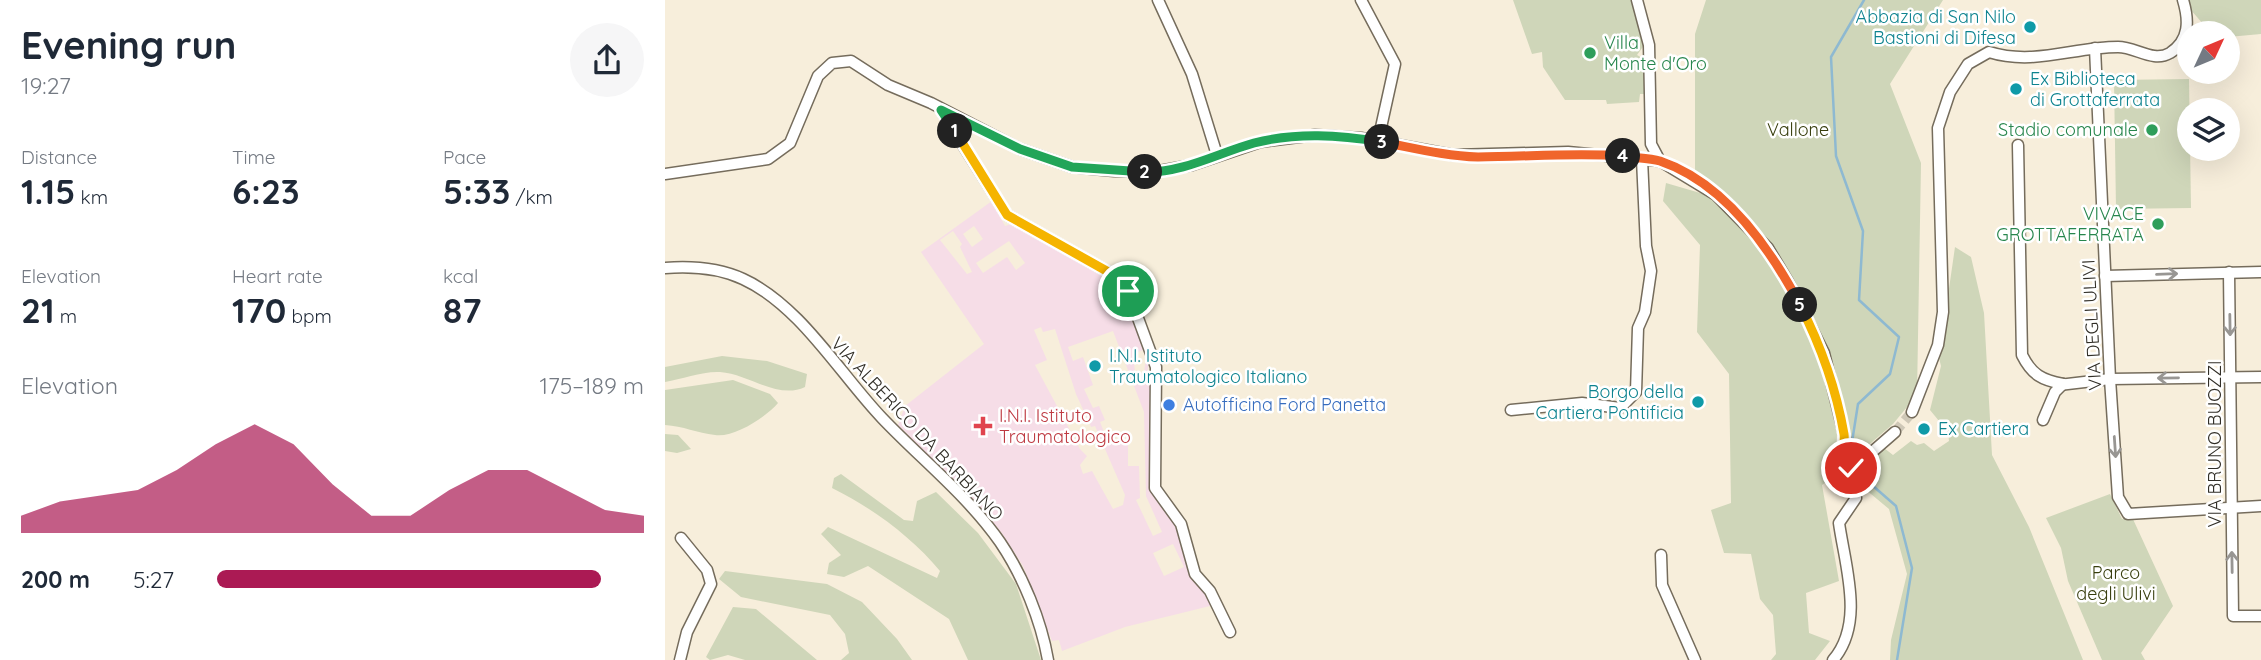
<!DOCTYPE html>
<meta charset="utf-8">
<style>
:root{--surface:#fff;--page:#f6f6f7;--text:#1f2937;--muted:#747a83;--accent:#ab1a54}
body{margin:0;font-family:Quicksand,sans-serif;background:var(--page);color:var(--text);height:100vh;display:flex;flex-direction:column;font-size:26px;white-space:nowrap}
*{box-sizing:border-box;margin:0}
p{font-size:23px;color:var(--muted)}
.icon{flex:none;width:38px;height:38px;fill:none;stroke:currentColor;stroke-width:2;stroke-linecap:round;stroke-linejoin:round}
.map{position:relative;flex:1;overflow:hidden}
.panel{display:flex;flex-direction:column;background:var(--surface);width:665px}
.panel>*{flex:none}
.needle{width:46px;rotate:46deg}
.tools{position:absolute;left:1512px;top:21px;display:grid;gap:14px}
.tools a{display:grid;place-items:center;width:63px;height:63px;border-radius:50%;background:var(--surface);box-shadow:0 7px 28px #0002;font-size:35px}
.pin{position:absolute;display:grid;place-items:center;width:60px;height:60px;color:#fff;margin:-30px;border:4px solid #fff;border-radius:50%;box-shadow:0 2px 7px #0007}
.km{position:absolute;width:35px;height:35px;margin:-18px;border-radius:50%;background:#222;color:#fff;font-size:19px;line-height:35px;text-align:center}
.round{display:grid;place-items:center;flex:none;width:74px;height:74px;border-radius:37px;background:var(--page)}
.headline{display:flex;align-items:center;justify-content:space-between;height:119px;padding:0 21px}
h1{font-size:38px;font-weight:800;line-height:52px}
.stats{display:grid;grid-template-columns:repeat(3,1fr);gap:10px;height:119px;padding:7px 21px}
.stats div{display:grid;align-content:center}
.stats b{font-size:35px;font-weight:800}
.stats small{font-size:19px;font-weight:400}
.stats p{font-size:19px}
.chart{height:196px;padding:14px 21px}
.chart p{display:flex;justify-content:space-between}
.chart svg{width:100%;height:126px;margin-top:7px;fill:var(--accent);opacity:.7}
ul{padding:0 21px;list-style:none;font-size:23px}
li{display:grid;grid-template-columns:112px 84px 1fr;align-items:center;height:52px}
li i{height:18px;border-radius:9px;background:var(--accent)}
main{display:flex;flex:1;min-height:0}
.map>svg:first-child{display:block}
.medical{fill:#f6dde7;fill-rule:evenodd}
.green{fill:#cfd6b9}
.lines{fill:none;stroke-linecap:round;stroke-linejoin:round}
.stream{stroke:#8eb9d1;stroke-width:2.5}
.minor-tunnel{stroke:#cfc8b7;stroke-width:10;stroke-dasharray:10 5;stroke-linecap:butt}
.minor-casing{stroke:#756c5c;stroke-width:13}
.minor{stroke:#fff;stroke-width:10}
.oneway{stroke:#989693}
.split-1-casing{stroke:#fff;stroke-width:14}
.split-2-casing{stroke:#fff;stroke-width:14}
.split-3-casing{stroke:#fff;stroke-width:14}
.split-4-casing{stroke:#fff;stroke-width:14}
.split-5-casing{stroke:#fff;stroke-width:14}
.split-6-casing{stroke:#fff;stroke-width:14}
.split-1{stroke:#f5b400;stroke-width:9}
.split-2{stroke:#22a559;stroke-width:9}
.split-3{stroke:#22a559;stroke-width:9}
.split-4{stroke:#f0652b;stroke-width:9}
.split-5{stroke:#f0652b;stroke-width:9}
.split-6{stroke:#f5b400;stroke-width:9}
.culture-dot{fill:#0f9aa8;stroke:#fff;stroke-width:2.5}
.leisure-dot{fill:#2e9e5b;stroke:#fff;stroke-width:2.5}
.shop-dot{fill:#3f7fe0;stroke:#fff;stroke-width:2.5}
.health-dot{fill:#e0444e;stroke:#fff;stroke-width:2.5}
.labels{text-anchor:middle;stroke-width:5;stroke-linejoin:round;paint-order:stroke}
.culture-label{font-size:18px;fill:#0d838f;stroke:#fff;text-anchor:start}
.leisure-label{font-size:18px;fill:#27864d;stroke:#fff;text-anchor:end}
.park-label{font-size:18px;fill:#383e0d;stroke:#fff}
.street-label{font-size:18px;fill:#312e27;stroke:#fff}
.shop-label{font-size:18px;fill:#366cbe;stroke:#fff;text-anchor:start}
.health-label{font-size:18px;fill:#be3a42;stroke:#fff;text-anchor:start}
</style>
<main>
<section class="panel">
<div class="headline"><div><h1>Evening run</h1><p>19:27</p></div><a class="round"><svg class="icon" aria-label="share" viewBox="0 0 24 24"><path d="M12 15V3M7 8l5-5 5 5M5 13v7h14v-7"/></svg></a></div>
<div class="stats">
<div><p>Distance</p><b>1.15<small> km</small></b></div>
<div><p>Time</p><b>6:23</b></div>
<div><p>Pace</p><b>5:33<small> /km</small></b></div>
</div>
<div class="stats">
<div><p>Elevation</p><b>21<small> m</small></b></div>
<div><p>Heart rate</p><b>170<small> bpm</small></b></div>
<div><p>kcal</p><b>87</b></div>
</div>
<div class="chart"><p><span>Elevation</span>175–189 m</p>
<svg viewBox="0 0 160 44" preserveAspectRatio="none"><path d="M0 44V38L10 33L20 31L30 29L40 22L50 13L60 6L70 13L80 27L90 38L100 38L110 29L120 22L130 22L140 29L150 36L160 38V44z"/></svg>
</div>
<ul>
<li><b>200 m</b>5:27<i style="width:90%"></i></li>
</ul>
</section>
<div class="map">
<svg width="1596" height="660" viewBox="0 0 1596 660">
<rect width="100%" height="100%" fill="#f7eedb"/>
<path class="medical" d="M327 201 340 226 350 223 446 277 456 286 485 358 481 378 485 380V489L512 527 527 576 549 605 460 627 397 651 394 640 387 641 358 566 336 532 310 501 233 425 240 406 319 344 256 252ZM309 226 318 239 307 247 298 234ZM288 231 297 244 295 247 307 272 302 274 275 240ZM344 241 360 263 351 270 342 257 318 273 311 263ZM376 327 378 332 390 329 411 394 426 427 430 426 460 495 458 505 448 509 427 471 418 474 415 465 422 456 415 449 370 365 382 360 369 330ZM448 331 479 412 481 496 497 532 488 536 471 500 475 498 474 466H463V443L443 442 435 422 440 420 434 406 428 408 419 389 428 385 418 357 408 361 403 347ZM478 350 481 357 479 373 470 372 468 354ZM508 544 519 567 499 576 488 553Z"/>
<g class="green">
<polygon points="848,0 967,0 980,44 972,55 979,59 979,94 975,94 974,102 942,104 941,100 900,100 878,67 877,52 867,54"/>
<polygon points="1041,0 1278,0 1225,84 1256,163 1252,395 1228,424 1185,461 1165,354 1107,247 1030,174 1030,34"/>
<polygon points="1523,0 1596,0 1596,34 1563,37 1563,33 1546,33 1525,9"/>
<polygon points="1524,79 1526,208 1451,209 1449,80"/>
<polygon points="1001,183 1042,195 1100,250 1133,308 1154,355 1172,434 1170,476 1157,485 1174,581 1141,593 1144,633 1165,641 1150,660 1106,660 1111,654 1108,615 1095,599 1086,554 1059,553 1046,510 1066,503 1064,374 1032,332 1035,245 998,201"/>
<polygon points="1290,247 1306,257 1319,313 1327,455 1364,527 1418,660 1225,660 1226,640 1242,574 1224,509 1200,489 1189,472 1219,448 1228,455 1246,441 1252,445 1259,443 1269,451 1284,441 1283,432 1265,410 1276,366 1274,358"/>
<path d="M57 356 102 361 142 374 140 387C113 400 84 374 55 372 38 371 17 379 0 382V367Z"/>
<path d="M68 380 105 394 113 403C101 417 69 438 50 435 32 433 18 426 0 425V390Z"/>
<polygon points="0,434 13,435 26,449 12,453 0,451"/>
<path d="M176 474 239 520 248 521 252 501 271 492 313 533 351 584 376 660H303L284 619 203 566 179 577 162 574 164 563 176 555 156 534 163 527 272 578 275 571C247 537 206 507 167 488L169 478Z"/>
<polygon points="1445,494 1457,519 1467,517 1508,606 1476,653 1480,660 1437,660 1403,581 1396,548 1381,518"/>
<polygon points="60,571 162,584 197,602 232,639 247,660 176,660 184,653 180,634 165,615 76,597 54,579"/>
<polygon points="68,607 91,609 152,660 80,660 63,655 45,660 41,657"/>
</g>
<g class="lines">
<g class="stream">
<polyline points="1184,461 1193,404 1225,374 1234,337 1194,300 1198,231 1171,156 1166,57 1199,0"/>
<polyline points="1192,472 1231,506 1247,568 1232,660"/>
</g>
<polyline class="minor-tunnel" points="1230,432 1247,412"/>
<g class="minor-casing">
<g id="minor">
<polyline points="493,0 527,74 552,155"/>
<polyline points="696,0 730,64 713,141"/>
<polyline points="972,0 984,45 986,144 995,161"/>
<polyline points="1430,48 1445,379 1453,497 1463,514 1596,506"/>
<polyline points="276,110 342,215 447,274 463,291 491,367 490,488 516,524 530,574 545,591 565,632"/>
<path d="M1353 145 1357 355C1367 375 1377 380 1398 384"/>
<path d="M0 174 103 159 125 143 153 76 167 63 186 61 223 85 266 103 355 149 407 167 449 171 489 172 527 165 595 142 650 135 696 138 788 155 903 152 995 161 1051 195 1103 248 1122 280 1159 353 1180 438 1176 461 1191 498 1174 523C1180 566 1200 623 1168 660"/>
<path d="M0 268C26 266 54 268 78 279 135 305 175 374 217 418 256 459 302 495 335 542 358 576 376 620 383 660"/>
<polyline points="1564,272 1568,616 1596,616"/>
<polyline points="1440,276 1596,272"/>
<polyline points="1394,385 1445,379 1596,377"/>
<polyline points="846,410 917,403 955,408 971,392 973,328 980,312 986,271 981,246 977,159"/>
<path d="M1247 412 1273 345 1278 312 1273 128 1285 92 1303 64 1324 52C1369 66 1408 47 1453 47 1471 47 1488 63 1505 53 1525 40 1524 20 1518 0"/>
<polyline points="1378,420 1390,392 1398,384"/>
<polyline points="1181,468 1191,466 1230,432"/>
<polyline points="996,555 997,585 1030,660"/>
<polyline points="15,660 22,632 46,584 42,570 16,538"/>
</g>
</g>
<use href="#minor" class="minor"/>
</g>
<defs><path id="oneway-shaft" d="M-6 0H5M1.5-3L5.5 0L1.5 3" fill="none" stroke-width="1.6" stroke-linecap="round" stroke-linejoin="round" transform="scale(1.75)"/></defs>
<g class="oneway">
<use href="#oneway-shaft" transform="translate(1502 274) rotate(-2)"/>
<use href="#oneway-shaft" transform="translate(1565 325) rotate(89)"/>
<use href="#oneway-shaft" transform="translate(1503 378) rotate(179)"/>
<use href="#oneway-shaft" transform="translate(1450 447) rotate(86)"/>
<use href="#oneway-shaft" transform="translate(1567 562) rotate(-91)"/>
</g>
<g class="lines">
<g class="split-1-casing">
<polyline id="split-1" points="290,131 342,215 447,274 463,291"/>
</g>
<g class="split-2-casing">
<polyline id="split-2" points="290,131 276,110 355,149 407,167 480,172"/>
</g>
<g class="split-3-casing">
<path id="split-3" d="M480 172C518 173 553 153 589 143 632 132 674 135 717 142"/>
</g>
<g class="split-4-casing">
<path id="split-4" d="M717 142C749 148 780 156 813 157 862 157 909 152 958 156"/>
</g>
<g class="split-5-casing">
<path id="split-5" d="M958 156C970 158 984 158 995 161 1060 183 1105 248 1135 305"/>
</g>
<g class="split-6-casing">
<path id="split-6" d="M1135 305C1156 346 1171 388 1179 434 1181 445 1173 456 1178 466L1186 468"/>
</g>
<use href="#split-1" class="split-1"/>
<use href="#split-2" class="split-2"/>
<use href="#split-3" class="split-3"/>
<use href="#split-4" class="split-4"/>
<use href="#split-5" class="split-5"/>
<use href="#split-6" class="split-6"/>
</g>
<g class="culture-dot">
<circle cx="1365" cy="27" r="7"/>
<circle cx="1351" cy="89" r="7"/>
<circle cx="430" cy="366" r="7"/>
<circle cx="1033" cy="402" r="7"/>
<circle cx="1259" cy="429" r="7"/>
</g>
<g class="leisure-dot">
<circle cx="925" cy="53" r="7"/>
<circle cx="1487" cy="130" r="7"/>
<circle cx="1493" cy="224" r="7"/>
</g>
<circle class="shop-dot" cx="504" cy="405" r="7"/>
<path class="health-dot" d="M314.5 415.5h7v7h7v7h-7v7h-7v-7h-7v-7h7z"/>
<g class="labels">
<g class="culture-label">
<text x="1351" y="23" text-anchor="end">Abbazia di San Nilo<tspan x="1351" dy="21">Bastioni di Difesa</tspan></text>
<text x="1365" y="85">Ex Biblioteca<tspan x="1365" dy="21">di Grottaferrata</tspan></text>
<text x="444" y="362">I.N.I. Istituto<tspan x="444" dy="21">Traumatologico Italiano</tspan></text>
<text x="1019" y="398" text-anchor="end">Borgo della<tspan x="1019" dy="21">Cartiera Pontificia</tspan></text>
<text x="1273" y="435">Ex Cartiera</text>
</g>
<g class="leisure-label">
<text x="939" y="49" text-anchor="start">Villa<tspan x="939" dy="21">Monte d'Oro</tspan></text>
<text x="1473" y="136">Stadio comunale</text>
<text x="1479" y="220">VIVACE<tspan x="1479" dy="21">GROTTAFERRATA</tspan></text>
</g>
<g class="park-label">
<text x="1133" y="136">Vallone</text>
<text x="1451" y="579">Parco<tspan x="1451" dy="21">degli Ulivi</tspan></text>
</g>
<g class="street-label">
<text transform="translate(1427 325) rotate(-93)" y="6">VIA DEGLI ULIVI</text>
<text transform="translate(252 429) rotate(47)" y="6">VIA ALBERICO DA BARBIANO</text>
<text transform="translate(1550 444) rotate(-90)" y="6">VIA BRUNO BUOZZI</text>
</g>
<g class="shop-label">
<text x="518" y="411">Autofficina Ford Panetta</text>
</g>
<g class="health-label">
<text x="334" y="422">I.N.I. Istituto<tspan x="334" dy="21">Traumatologico</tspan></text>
</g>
</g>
</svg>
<div class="tools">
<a><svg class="needle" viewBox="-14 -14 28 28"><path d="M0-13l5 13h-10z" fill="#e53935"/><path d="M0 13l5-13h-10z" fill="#747a83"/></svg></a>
<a><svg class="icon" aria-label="layers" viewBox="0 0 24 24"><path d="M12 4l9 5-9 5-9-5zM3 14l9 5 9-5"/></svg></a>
</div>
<div class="pin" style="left:463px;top:291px;background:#1e9e55"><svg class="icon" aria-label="arrive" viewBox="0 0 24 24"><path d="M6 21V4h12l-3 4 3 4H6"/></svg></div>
<div class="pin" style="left:1186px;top:468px;background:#d93025"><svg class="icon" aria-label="check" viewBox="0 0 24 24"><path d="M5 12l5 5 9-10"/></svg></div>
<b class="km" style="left:290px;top:131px">1</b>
<b class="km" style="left:480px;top:172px">2</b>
<b class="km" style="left:717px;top:142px">3</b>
<b class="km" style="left:958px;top:156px">4</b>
<b class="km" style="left:1135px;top:305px">5</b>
</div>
</main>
